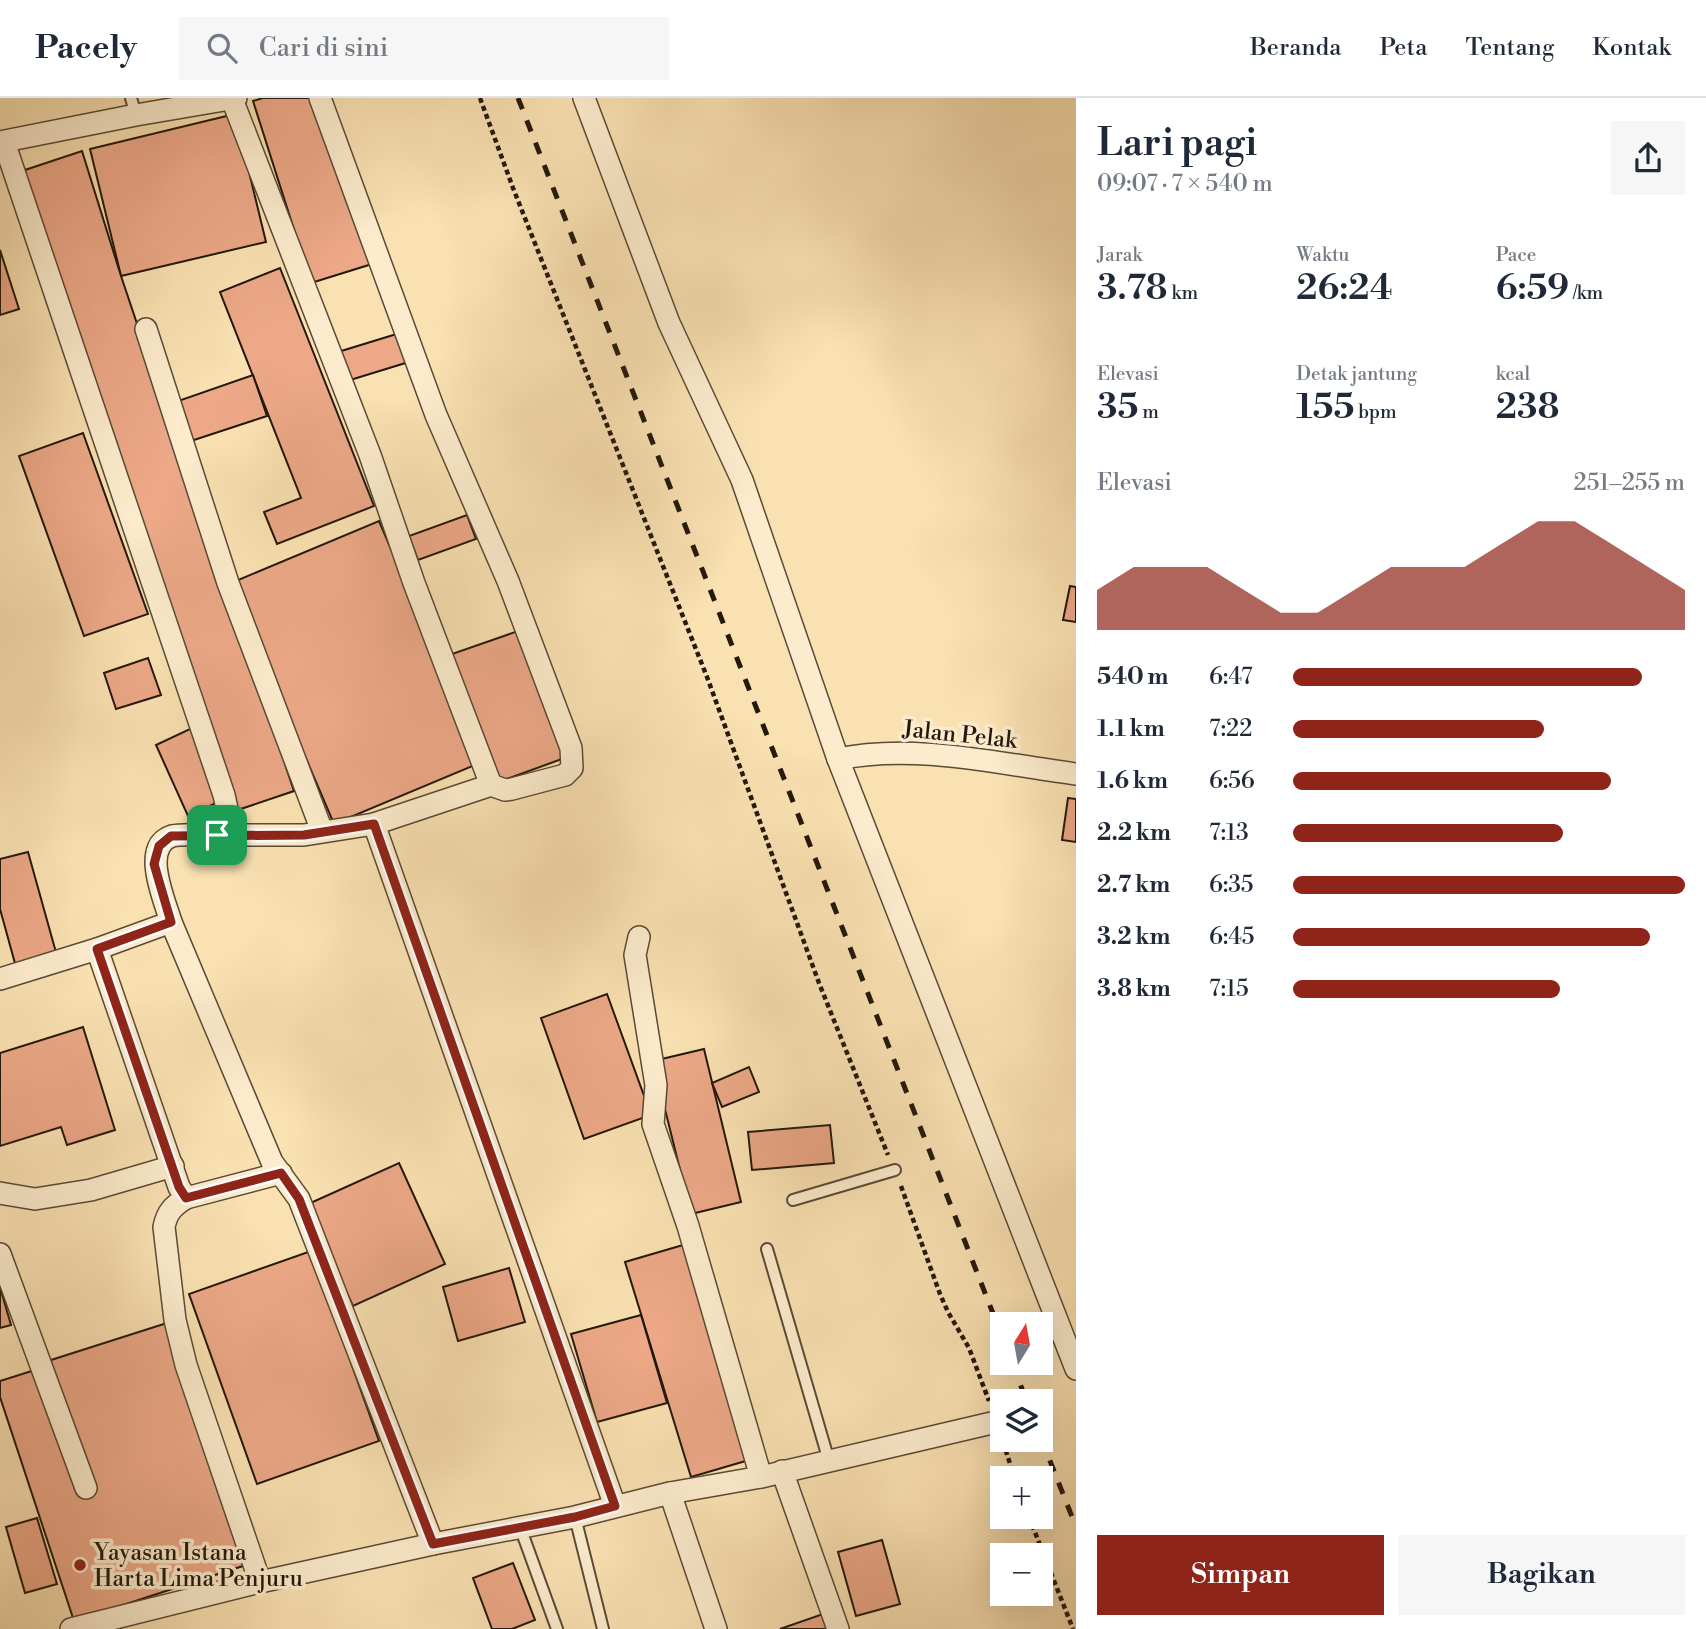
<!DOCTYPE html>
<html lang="id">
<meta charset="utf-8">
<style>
:root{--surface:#fff;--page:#f6f6f7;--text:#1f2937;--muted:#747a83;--line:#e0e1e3;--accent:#8f2418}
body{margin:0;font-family:"Libre Bodoni",serif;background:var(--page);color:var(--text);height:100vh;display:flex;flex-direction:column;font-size:26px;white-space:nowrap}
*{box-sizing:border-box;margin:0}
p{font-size:23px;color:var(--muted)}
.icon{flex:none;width:38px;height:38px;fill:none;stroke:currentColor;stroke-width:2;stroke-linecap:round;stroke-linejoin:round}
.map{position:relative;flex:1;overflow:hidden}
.panel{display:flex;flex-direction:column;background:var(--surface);width:630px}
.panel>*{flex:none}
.needle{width:46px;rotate:11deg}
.fabs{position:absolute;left:990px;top:1214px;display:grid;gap:14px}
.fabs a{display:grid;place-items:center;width:63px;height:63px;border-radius:0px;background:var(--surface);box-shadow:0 7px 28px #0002;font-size:35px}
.pin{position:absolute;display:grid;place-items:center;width:60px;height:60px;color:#fff;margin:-30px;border-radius:14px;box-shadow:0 4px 10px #0006}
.round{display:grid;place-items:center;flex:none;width:74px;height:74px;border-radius:0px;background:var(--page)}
.head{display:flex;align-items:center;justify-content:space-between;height:119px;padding:0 21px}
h1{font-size:38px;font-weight:600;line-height:52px}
.stats{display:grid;grid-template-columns:repeat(3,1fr);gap:10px;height:119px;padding:7px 21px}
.stats div{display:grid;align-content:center}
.stats b{font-size:35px;font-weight:600}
.stats small{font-size:19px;font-weight:400}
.stats p{font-size:19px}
.chart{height:196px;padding:14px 21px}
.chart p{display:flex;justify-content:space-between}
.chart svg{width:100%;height:126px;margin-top:7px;fill:var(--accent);opacity:.7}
.button{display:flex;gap:14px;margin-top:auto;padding:14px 21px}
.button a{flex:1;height:80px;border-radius:0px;background:var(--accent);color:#fff;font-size:28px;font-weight:600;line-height:80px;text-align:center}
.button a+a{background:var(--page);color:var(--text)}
ul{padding:0 21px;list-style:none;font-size:23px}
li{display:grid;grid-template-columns:112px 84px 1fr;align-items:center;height:52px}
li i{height:18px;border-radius:9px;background:var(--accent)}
header{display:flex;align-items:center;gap:42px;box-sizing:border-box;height:98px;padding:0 35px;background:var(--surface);border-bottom:2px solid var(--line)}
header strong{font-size:33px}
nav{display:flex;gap:38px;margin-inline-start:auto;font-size:24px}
.search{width:490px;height:63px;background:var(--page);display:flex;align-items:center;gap:18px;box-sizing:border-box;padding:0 24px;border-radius:0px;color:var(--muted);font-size:26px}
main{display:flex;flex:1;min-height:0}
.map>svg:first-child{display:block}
.building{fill:#eca887;stroke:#23180c;stroke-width:2}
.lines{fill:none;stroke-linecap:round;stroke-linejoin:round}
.service-casing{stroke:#594a36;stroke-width:14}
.minor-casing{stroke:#594a36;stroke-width:24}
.path{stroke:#23180c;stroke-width:4.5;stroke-dasharray:5 3.5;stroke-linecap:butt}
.service{stroke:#fceccd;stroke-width:10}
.minor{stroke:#fceccd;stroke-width:21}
.rail{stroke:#23180c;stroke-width:5;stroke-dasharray:12 12;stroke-linecap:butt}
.route-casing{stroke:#fff;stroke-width:14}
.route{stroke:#8f2418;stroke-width:9}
.poi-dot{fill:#8f2418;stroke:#fceccd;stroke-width:2.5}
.labels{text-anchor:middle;stroke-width:7;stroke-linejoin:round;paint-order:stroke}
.street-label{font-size:23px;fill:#23180c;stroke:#fceccd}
.poi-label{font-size:23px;fill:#23180c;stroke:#fceccd;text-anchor:start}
</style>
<header>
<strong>Pacely</strong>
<div class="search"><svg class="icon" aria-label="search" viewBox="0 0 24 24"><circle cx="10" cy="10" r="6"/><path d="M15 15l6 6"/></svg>Cari di sini</div>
<nav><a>Beranda</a><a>Peta</a><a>Tentang</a><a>Kontak</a></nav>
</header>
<main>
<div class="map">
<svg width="1076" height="1531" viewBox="0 0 1076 1531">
<rect width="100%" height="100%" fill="#fae1b2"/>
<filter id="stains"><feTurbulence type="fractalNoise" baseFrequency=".00286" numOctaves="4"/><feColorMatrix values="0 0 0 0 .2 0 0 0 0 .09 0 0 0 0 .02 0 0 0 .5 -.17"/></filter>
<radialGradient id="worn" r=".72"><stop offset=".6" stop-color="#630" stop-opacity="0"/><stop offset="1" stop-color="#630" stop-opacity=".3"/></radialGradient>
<g class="building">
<polygon points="263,0 319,0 372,166 311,185 253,3"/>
<polygon points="235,16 266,144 121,178 90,51"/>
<polygon points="82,53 121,178 294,693 232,714 19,74"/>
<polygon points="0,152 19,211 0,217"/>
<polygon points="280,170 374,408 277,446 264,414 301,400 220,194"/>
<polygon points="403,234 412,263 347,283 338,254"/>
<polygon points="253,277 267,318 191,343 178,303"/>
<polygon points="83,335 148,516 84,538 19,358"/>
<polygon points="467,417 476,441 418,462 409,438"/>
<polygon points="379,423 482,664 334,726 231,485"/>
<polygon points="1070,488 1076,489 1076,524 1063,522"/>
<polygon points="524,531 570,658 496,685 449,557"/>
<polygon points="148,560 161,597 116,611 104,575"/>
<polygon points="192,630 225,701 188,718 156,647"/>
<polygon points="1068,700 1076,701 1076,744 1062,742"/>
<polygon points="28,754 57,858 16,869 0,811 0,761"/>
<polygon points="607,896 651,1017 584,1041 541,920"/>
<polygon points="83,929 115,1032 67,1047 61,1029 0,1048 0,955"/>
<polygon points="704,951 741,1104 691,1116 653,963"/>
<polygon points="749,969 759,994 722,1009 712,985"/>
<polygon points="830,1027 834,1065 752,1072 748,1034"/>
<polygon points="399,1065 445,1166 353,1208 306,1107"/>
<polygon points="683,1147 749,1362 691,1379 625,1164"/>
<polygon points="311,1153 379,1343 257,1386 189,1196"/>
<polygon points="509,1170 525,1224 458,1243 443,1189"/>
<polygon points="0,1189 11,1227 0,1230"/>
<polygon points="641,1217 667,1305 597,1324 571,1236"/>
<polygon points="170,1224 249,1466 74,1523 0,1299 0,1283 41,1270 48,1263"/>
<polygon points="37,1420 57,1486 25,1495 6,1429"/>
<polygon points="882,1442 900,1506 856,1518 838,1454"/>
<polygon points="513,1465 535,1522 512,1531 492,1531 473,1480"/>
<polygon points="823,1516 829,1531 780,1531"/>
</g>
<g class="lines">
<g class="service-casing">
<g id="service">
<polyline points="131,0 136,17"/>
<polyline points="793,1102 895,1072"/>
<polyline points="767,1151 829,1363"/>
<polyline points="575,1419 603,1531"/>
<polyline points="520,1429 557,1531"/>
</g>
</g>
<g class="minor-casing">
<g id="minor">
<polyline points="584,0 669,225 742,382 838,661 1076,1271"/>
<polyline points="232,1 370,357 414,485 491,687"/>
<polyline points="0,44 136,17 236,0"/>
<polyline points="146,231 228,485 322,733"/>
<path d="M838 661C914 645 1000 666 1076 676"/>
<polyline points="374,726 615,1408"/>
<polyline points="217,737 304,737 374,726 491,687 505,692 512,691 565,677 572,670 571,650 508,483 436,317 320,0"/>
<polyline points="171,824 272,1064 299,1101 433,1446"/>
<polyline points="639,839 635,857 656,987 653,1026 688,1128 761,1379"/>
<polyline points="97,851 179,1089 186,1100"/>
<path d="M0 881 97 851 171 824C165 803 140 748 172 738 185 735 204 738 217 737L229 720 224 697 4 44"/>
<polyline points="0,1095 35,1101 91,1092 173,1068"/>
<polyline points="0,1156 86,1390"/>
<polyline points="782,1373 838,1531"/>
<polyline points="670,1395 716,1531"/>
<path d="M260 1484 186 1267 175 1222 164 1129C167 1114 173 1108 186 1100L281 1075"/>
<polyline points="71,1531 260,1484 433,1446 575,1419 670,1395 761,1379 996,1324"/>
</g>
</g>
<g class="path">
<polyline points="480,0 513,90 707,579 819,885 888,1057"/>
<polyline points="901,1088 940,1196 948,1214 969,1250 989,1303"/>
<polyline points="1003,1344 1015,1381"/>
<polyline points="1029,1419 1073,1531"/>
</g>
<use href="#service" class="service"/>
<use href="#minor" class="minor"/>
<g class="rail">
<polyline points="518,0 1003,1241"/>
<polyline points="1012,1265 1027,1304"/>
<polyline points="1041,1340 1076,1429"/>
</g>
</g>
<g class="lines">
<g class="route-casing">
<polygon id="route" points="374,726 615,1408 575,1419 433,1446 299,1101 281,1075 186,1100 179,1089 97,851 171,824 154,766 159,748 171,738 304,737"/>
</g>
<use href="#route" class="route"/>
</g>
<circle class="poi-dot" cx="80" cy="1467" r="7"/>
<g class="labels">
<g class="street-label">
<text transform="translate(960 636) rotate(6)" y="8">Jalan Pelak</text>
</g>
<g class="poi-label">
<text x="94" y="1462">Yayasan Istana<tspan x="94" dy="26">Harta Lima Penjuru</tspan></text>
</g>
</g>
<rect width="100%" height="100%" filter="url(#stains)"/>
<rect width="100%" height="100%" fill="url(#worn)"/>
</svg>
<div class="fabs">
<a><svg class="needle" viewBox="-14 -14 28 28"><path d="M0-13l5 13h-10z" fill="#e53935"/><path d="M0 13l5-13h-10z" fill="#747a83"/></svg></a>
<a><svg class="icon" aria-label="layers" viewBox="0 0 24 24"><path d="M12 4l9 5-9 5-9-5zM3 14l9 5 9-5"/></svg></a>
<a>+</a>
<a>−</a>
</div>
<div class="pin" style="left:217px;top:737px;background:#1e9e55"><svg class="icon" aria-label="arrive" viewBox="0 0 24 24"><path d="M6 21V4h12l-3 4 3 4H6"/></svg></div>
</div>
<section class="panel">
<div class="head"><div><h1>Lari pagi</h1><p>09:07 · 7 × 540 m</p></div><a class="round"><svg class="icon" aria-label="share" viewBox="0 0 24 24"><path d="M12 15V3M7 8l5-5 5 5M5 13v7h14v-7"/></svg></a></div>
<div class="stats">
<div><p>Jarak</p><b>3.78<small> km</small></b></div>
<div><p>Waktu</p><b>26:24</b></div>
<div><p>Pace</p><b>6:59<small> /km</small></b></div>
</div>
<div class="stats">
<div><p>Elevasi</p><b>35<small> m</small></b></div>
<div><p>Detak jantung</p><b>155<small> bpm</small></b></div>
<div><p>kcal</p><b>238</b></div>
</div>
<div class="chart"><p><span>Elevasi</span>251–255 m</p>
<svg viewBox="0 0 160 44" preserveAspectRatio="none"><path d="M0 44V30L10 22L20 22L30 22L40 30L50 38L60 38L70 30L80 22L90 22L100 22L110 14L120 6L130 6L140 14L150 22L160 30V44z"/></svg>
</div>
<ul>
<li><b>540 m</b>6:47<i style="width:89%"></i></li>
<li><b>1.1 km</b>7:22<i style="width:64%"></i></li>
<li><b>1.6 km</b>6:56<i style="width:81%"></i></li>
<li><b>2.2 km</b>7:13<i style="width:69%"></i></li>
<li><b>2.7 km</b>6:35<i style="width:100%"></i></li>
<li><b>3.2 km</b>6:45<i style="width:91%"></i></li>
<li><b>3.8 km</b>7:15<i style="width:68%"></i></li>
</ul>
<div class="button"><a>Simpan</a><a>Bagikan</a></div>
</section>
</main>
